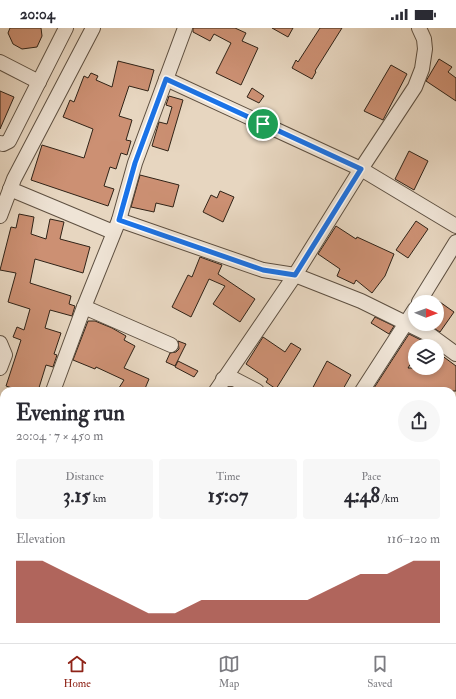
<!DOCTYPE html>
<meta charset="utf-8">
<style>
:root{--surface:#fff;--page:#f7f7f7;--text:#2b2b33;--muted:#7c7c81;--line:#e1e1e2;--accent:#8f2418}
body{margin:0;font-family:"IM FELL Double Pica",serif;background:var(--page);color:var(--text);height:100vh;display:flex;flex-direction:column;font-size:15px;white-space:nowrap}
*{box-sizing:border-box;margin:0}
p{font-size:13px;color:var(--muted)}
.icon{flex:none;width:22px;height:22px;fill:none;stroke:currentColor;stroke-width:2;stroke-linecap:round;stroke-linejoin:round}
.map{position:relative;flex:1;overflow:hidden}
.side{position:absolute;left:0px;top:359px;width:456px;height:256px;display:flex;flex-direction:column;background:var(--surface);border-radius:12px 12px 0 0;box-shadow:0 2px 6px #0003}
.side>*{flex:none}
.needle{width:26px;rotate:91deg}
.tools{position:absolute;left:408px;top:267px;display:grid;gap:8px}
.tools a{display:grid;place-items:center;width:36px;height:36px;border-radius:50%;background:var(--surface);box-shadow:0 2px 6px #0003;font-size:20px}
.pin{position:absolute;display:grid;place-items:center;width:34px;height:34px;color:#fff;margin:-17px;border:2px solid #fff;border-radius:50%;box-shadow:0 1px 4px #0007}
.round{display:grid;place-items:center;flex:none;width:42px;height:42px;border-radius:21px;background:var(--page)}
.head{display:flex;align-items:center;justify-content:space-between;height:68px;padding:0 16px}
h1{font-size:22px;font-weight:700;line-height:30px}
.metrics{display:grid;grid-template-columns:repeat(3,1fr);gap:6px;height:68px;padding:4px 16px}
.metrics div{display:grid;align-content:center;border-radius:4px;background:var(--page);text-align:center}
.metrics b{font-size:20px;font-weight:700}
.metrics small{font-size:11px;font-weight:400}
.metrics p{font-size:11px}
.chart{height:112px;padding:8px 16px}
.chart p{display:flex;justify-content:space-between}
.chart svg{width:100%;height:72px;margin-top:4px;fill:var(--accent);opacity:.7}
.status{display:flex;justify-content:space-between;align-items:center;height:28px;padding:0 20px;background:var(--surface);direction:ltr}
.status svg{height:11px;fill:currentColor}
.tabs{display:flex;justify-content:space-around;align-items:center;height:56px;border-top:1px solid var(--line);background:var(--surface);font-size:11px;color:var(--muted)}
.tabs a{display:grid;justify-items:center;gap:2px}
.tabs .on{color:var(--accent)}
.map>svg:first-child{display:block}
.building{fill:#cc9073;stroke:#302317}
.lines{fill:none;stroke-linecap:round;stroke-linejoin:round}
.minor-casing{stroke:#5e5041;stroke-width:16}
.minor{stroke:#efe4d6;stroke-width:14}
.route-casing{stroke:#fff;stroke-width:8}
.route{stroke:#1a73e8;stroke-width:5}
</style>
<div class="status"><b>20:04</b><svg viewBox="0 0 49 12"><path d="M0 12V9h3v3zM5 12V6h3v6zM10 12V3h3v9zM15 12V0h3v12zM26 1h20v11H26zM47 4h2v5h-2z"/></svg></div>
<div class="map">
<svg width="456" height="615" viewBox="0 0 456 615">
<rect width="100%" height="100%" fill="#e7d6c0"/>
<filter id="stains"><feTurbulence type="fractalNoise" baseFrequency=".005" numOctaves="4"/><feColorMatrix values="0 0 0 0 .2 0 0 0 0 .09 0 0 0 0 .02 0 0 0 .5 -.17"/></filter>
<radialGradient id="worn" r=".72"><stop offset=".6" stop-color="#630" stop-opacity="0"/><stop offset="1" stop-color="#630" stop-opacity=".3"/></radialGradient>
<g class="building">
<polygon points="10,0 41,0 42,8 37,19 22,21 13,16 8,5"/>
<polygon points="193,0 235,0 246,5 242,13 258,20 241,57 216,45 231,15 214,6 210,13 193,4"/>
<polygon points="272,0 293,0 288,9"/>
<polygon points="320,0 342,0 315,43 316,44 312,51 292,40 296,32 298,34"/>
<polygon points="439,31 452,39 448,44 456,50 456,73 426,53"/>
<polygon points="118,33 154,42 148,63 129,58 119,88 132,92 126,112 131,113 127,127 121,125 116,141 110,139 104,158 114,161 108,178 31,152 42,117 84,130 93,101 63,89 70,72 74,74 84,48 88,50 91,45 98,48 96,52 112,59"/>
<polygon points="391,37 407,46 383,92 364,83"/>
<polygon points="252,60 264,68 259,75 247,69"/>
<polygon points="0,63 14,69 0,101"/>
<polygon points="169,68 183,72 168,123 152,118 159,94 167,96 172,79 166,77"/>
<polygon points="409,123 428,133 414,162 395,151"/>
<polygon points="140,147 179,157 173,179 156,175 154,184 131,179"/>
<polygon points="220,163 234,169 223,194 203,184 211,167 217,170"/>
<polygon points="19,186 34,189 31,206 46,211 50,191 64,194 60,211 90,219 83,245 35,231 30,255 71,268 69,276 75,278 72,288 50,282 45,300 61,305 54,326 57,327 53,339 46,337 38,363 21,363 6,358 21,312 13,309 17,299 24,302 30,281 8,274 16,245 0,242 11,199 16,200"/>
<polygon points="416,193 428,201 408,230 396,222"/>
<polygon points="336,198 356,211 357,209 394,226 385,248 372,265 356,252 354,256 337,248 340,241 318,226"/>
<polygon points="200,229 222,237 218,246 255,271 240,294 213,276 225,258 209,251 191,289 172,279 188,247 192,249"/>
<polygon points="437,272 454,284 440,304 427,296 437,296"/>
<polygon points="375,289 394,298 389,306 371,295"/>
<polygon points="88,293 95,293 112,300 126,308 124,312 135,318 124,340 149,351 144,363 117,363 124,352 96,339 95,341 73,332"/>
<polygon points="409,306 427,315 425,318 415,318 415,329 408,340 437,340 437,324 456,338 456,363 372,363"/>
<polygon points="263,309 285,324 291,315 301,321 276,361 266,354 268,351 246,336"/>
<polygon points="178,313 186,316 175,338 166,334 170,325 176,324 179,321"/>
<polygon points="178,333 198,343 194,349 175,339"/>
<polygon points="327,333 351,347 342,363 311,363"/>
</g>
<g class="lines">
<g class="minor-casing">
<g id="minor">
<polyline points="0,34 39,54"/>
<polyline points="166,51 361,141 456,198"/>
<polyline points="0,115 3,116 9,113 66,0"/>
<polyline points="10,161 113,204"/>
<polyline points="0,188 14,151 93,0"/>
<polyline points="119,192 263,242 295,247 361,273 430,307 456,326"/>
<polyline points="419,274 456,214"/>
<polyline points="84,279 171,317"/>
<polyline points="0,315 5,327 0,340"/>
<polyline points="223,351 234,351 257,363"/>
<polyline points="53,363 84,279 119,192 135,135 185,0"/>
<polyline points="216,363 295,247 361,141 415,59 422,41 425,21 424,11 419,0"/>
<polyline points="362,363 415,281"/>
<polyline points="0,439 4,441"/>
<polyline points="452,447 456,441"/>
<polyline points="0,591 4,584"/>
<polyline points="58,611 65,615"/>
<polyline points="241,615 243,611"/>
<polyline points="389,615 392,611"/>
</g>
</g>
<use href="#minor" class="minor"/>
</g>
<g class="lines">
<g class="route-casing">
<polygon id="route" points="166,51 361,141 295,247 263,242 119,192 135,135"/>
</g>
<use href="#route" class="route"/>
</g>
<rect width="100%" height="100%" filter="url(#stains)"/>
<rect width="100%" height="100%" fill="url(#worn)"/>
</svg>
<div class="tools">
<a><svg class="needle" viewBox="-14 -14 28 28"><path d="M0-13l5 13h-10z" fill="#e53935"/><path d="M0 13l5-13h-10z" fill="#7c7c81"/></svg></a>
<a><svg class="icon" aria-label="layers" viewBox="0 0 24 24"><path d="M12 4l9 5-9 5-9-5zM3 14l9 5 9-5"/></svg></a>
</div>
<div class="pin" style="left:263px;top:96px;background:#1e9e55"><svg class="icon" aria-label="arrive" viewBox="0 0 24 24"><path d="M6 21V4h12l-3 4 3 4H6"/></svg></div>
<section class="side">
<div class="head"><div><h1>Evening run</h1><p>20:04 · 7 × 450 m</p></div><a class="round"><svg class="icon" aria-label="share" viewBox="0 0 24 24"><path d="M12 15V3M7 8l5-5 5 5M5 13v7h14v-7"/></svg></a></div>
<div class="metrics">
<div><p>Distance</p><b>3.15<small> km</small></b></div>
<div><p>Time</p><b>15:07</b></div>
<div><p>Pace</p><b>4:48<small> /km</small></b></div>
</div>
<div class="chart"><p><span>Elevation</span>116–120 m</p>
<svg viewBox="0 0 160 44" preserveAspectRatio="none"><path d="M0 44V6L10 6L20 14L30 22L40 30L50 38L60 38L70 30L80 30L90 30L100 30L110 30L120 22L130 14L140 14L150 6L160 6V44z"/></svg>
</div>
</section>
</div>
<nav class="tabs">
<a class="on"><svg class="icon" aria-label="home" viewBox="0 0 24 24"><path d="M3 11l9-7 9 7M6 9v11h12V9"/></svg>Home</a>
<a><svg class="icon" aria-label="map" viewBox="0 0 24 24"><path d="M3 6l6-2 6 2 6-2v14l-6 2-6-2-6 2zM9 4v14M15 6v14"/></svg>Map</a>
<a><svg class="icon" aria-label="saved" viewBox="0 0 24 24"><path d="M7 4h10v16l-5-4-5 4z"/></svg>Saved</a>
</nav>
